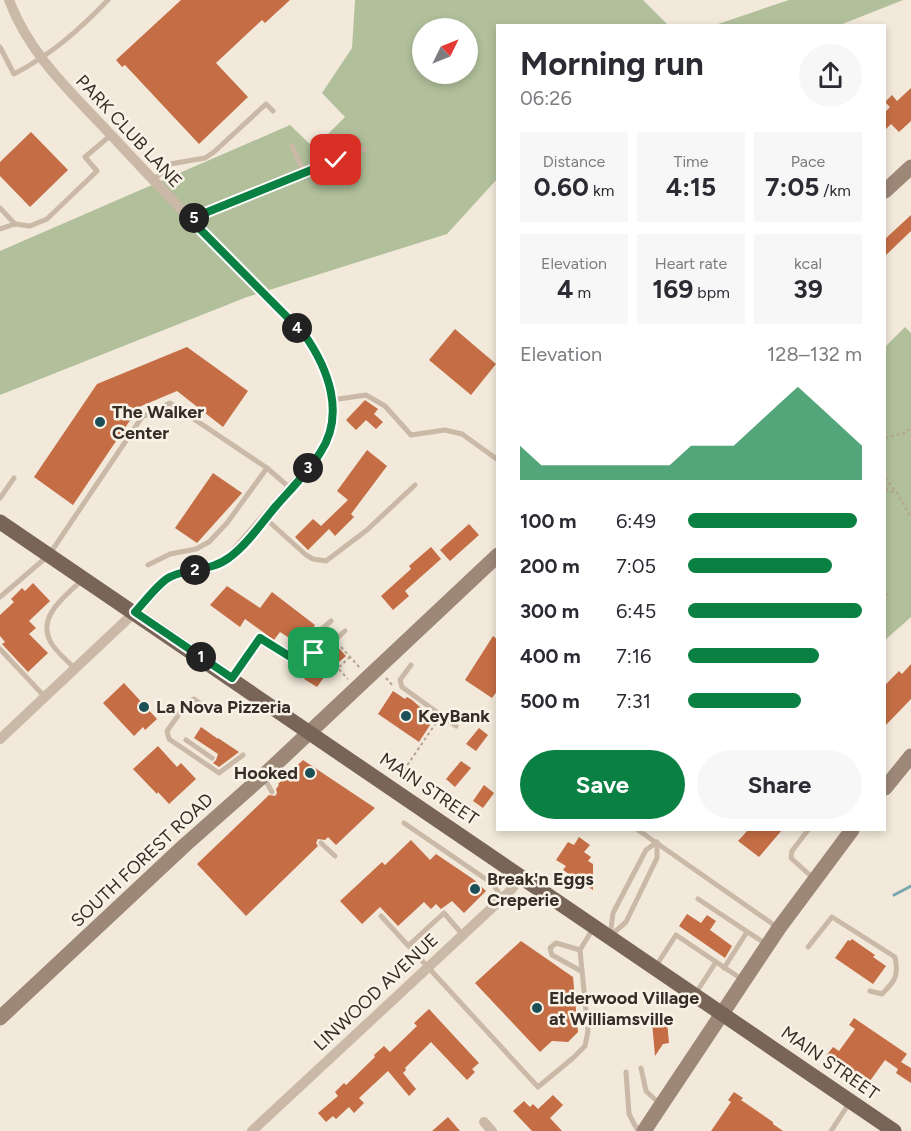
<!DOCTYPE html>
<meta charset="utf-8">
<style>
:root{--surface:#fff;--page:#f7f7f7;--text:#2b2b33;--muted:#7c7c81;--accent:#0b8043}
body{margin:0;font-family:Figtree,sans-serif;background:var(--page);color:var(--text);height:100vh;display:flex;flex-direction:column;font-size:22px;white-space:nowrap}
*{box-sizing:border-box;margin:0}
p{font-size:20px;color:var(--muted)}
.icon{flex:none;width:33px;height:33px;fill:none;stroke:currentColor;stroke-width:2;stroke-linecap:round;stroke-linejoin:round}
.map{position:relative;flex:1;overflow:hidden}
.details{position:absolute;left:496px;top:24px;width:390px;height:807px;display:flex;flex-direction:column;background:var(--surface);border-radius:0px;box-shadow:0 3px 9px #0003}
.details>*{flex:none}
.needle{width:39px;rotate:47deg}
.tools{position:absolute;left:412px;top:18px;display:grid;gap:12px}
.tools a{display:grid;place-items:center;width:66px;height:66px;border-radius:50%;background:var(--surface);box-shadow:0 3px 9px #0003;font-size:30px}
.pin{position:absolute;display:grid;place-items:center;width:51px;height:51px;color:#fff;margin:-26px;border-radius:12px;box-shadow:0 3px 9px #0006}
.km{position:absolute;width:30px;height:30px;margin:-15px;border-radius:50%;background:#222;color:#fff;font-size:16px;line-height:30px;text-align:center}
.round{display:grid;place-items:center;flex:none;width:63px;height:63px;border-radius:32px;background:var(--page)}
.summary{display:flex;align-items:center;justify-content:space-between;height:102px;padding:0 24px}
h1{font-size:33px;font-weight:700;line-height:45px}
.stats{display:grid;grid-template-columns:repeat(3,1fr);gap:9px;height:102px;padding:6px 24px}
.stats div{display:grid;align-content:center;border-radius:0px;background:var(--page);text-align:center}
.stats b{font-size:26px;font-weight:700}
.stats small{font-size:16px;font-weight:400}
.stats p{font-size:16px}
.chart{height:168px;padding:12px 24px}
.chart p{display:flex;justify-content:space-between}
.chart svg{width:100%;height:108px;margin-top:6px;fill:var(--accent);opacity:.7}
.action{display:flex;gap:12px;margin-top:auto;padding:12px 24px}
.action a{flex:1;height:69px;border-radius:36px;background:var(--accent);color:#fff;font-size:24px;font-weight:700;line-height:69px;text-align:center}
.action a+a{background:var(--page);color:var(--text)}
ul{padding:0 24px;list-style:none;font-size:20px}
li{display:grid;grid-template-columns:96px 72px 1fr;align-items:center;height:45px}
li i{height:15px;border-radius:8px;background:var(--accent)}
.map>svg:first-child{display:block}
.green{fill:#b1c09b;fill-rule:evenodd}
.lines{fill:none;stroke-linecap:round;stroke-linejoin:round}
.stream{stroke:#7aa8ae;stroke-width:3}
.building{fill:#c56e45}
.path{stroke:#b5a391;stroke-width:2;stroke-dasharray:3 3;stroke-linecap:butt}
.lane{stroke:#cab9a7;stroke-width:5}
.street{stroke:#cab9a7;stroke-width:10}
.secondary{stroke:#9d8878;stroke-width:15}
.primary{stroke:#786558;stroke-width:15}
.route-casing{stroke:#fff;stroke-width:12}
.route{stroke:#0b8043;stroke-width:8}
.poi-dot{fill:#1d4f57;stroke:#f9f2e7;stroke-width:2}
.labels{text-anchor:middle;stroke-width:5;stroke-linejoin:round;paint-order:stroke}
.street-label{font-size:18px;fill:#362d27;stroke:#f9f2e7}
.poi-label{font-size:18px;font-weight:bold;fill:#362d27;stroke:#f9f2e7;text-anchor:start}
</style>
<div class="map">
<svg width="911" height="1131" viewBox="0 0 911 1131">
<rect width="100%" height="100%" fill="#f2e9db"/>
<g class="green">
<path d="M355 0H643L668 25 498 26V178L447 234 247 297 0 395V251L290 125 314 148 345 117 322 93 352 48ZM423 28H468V74H423Z"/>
<polygon points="789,0 903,0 840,25 715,25"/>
<polygon points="905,327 911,333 911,617 885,640 885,347"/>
</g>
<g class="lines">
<polyline class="stream" points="894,895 911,886"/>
</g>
<g class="building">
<polygon points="181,0 290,0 265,23 262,20 216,63 248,97 199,144 125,65 122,67 116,60"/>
<polygon points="911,88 911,121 899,132 891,124 885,130 885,112 890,107 885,102 892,95 897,101"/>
<polygon points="31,132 68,170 30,207 0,176 0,162"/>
<polygon points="911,215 911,231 885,256 885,239"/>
<polygon points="455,329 496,364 471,395 429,360"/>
<polygon points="187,347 248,391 223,427 177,391 139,407 73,505 34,477 97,384"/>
<polygon points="365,400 378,409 374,414 383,422 376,429 366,420 356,430 346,420"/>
<polygon points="367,450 387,466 351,514 354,517 335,536 329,529 308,550 295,537 313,519 321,526 348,500 337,491"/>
<polygon points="213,473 242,493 197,543 175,528"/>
<polygon points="469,524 479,535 450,561 440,550"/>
<polygon points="431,547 441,559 405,591 409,596 393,610 381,596 411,569 409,566"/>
<polygon points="33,583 50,601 29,621 36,628 29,634 48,653 28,672 2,644 5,642 0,636 0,615 14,602 11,599 22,588 25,591"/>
<polygon points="227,586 260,608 272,592 315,625 300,645 280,632 274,640 245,619 240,627 210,605"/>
<polygon points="493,636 498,640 498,690 492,698 465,680"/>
<polygon points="336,645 346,656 333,667 332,666 317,687 304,679 309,672 303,668 310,658 316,662"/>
<polygon points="911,664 911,699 885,726 885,685 899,671 902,674"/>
<polygon points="124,683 157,719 145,730 143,727 134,736 103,703"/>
<polygon points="393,691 405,699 407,697 412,700 434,719 419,742 378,714"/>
<polygon points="201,727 218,739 218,738 239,752 219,767 213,763 216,760 218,754 194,738"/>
<polygon points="479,728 488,735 476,751 466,744"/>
<polygon points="158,746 177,767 181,763 196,779 169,804 158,792 157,794 133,769"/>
<polygon points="303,760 375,808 336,845 328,837 325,840 318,839 316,843 318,846 246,916 197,864 269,795 275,796 277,793 276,789 279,785 278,784"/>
<polygon points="461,761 471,768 455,787 446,779"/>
<polygon points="484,785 494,793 483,808 473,801"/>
<polygon points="748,830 782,830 759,857 738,841"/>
<polygon points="579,837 590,845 584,852 591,857 588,861 593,864 593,890 563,870 566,866 556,860 568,842 574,845"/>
<polygon points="411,840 430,860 436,854 473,879 486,891 464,913 452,901 441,909 436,904 431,909 424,902 398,926 380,907 362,924 340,901 382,862 385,865"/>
<polygon points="687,914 701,923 707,915 716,921 710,930 732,946 725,958 679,926"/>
<polygon points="852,939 875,955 873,957 886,966 873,984 835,958 848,940 850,941"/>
<polygon points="521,941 573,977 578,1032 568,1042 552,1041 540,1052 475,983"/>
<polygon points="429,1009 479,1063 472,1069 475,1072 467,1080 431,1042 405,1068 406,1070 403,1073 416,1089 409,1096 388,1071 359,1098 364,1103 354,1113 349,1107 336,1119 333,1116 326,1122 318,1113 338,1096 335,1092 344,1083 346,1085 375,1057 374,1055 384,1046 390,1052 417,1026 414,1023"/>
<polygon points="651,1011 667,1021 669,1043 663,1044 655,1056"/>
<polygon points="854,1018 907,1054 901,1062 911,1068 911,1083 896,1073 898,1069 885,1060 867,1085 826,1056 833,1047 839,1051 855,1029 849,1025"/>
<polygon points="734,1092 743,1098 741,1100 773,1122 773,1124 783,1131 711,1131 731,1102 728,1100"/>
<polygon points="553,1095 563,1105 550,1118 562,1131 532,1131 513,1111 524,1101 530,1107 533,1104 538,1109"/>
<polygon points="448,1117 460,1131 432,1131"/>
</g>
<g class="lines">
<g class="path">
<polyline points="885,438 905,433 911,428"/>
<polyline points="885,478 898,494 911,518"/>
<polyline points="885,489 896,493"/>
<polyline points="885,596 888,593"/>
<polyline points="341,647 361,669"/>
<polyline points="335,665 348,679"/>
<polyline points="339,667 350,657"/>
<polyline points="386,678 394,687"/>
<polyline points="404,770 438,720"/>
</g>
<g class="lane">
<path d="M0 47 14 74C52 54 78 31 108 0"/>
<polyline points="292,146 304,173"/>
<polyline points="336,160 346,182"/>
<polyline points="154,180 170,164 205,158 214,152 266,104 273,111"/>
<polyline points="0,208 15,224"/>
<polyline points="192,218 365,149"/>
<polyline points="0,229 15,224 30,226 47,219 97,171 85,157 111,135"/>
<polyline points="332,400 366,395 385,406 411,435 445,430 462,434 498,460"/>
<polyline points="0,498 14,478"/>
<polyline points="265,518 306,555 313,559 326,561 367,530 415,485"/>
<polyline points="148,565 170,554 196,549 209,542 227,523 267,468"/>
<polyline points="0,597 49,555 142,417 170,403 267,468 290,488"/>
<polyline points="306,648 318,655 345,631"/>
<polyline points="0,649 45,697"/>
<polyline points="411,665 400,680 402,687 456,726"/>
<path d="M75 669C67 660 55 651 50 641 37 615 67 595 82 580"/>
<polyline points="232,678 260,638 297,661 315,635 331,621"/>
<polyline points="204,707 194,699 187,703 167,731 169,739 219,773 243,755"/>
<polyline points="186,740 212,758"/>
<polyline points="264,778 272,792"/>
<polyline points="404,823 493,884 502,898"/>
<polyline points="638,830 777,927"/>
<polyline points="808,830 792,851 791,858 813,878"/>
<polygon points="657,842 657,858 626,922 610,936 613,913 646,850"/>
<polyline points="321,843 335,856"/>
<polyline points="698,899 766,944"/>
<polyline points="381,916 538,1087 573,1058 585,1046 588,1031 580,950 594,927"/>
<polyline points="409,945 444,913 462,934"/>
<path d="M808 947 832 917 895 957C899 976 895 981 882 994L870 991"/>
<polyline points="580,950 556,943 550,948 552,955 581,971"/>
<polyline points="656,966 676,935 743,980"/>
<polyline points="724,968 747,932"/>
<polyline points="696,993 716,962"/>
<polyline points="641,1068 646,1091 660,1104"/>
<polyline points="626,1072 629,1114 638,1131"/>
<polyline points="831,1131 850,1102"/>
</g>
<g class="street">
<path d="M0 739 135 612 169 577 192 570 208 569 230 557 320 454 330 431 333 415 332 400 325 369 315 351 304 334C239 269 175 204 113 137 73 94 30 56 9 0"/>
<polyline points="484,1122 492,1131"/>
<polyline points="252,1131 509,892 522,876"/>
</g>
<g class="secondary">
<polyline points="885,191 911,167"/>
<polyline points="885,788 911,756"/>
<polyline points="0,1018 185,845 263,776 498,555"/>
<polyline points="644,1131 779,928 852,830"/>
</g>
<polyline class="primary" points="0,522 894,1131"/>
</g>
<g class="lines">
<g class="route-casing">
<path id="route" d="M314 653 306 648 297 661 260 638 232 678 135 612C144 603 159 582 170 577 190 567 211 572 230 557 248 544 262 522 276 506 291 489 308 472 320 453 346 414 328 368 304 334L190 219 336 160"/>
</g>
<use href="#route" class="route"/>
</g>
<g class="poi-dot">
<circle cx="100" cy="422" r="6"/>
<circle cx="144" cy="707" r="6"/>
<circle cx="406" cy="716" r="6"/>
<circle cx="310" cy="773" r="6"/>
<circle cx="475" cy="889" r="6"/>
<circle cx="537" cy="1008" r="6"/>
</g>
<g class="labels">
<g class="street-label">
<text transform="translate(129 131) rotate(47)" y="6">PARK CLUB LANE</text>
<text transform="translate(429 789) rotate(34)" y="6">MAIN STREET</text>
<text transform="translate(142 860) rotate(-43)" y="6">SOUTH FOREST ROAD</text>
<text transform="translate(376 992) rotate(-43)" y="6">LINWOOD AVENUE</text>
<text transform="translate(830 1063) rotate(35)" y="6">MAIN STREET</text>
</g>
<g class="poi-label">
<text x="112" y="418">The Walker<tspan x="112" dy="21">Center</tspan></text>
<text x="156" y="713">La Nova Pizzeria</text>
<text x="418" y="722">KeyBank</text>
<text x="298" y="779" text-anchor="end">Hooked</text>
<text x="487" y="885">Break'n Eggs<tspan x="487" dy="21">Creperie</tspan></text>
<text x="549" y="1004">Elderwood Village<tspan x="549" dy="21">at Williamsville</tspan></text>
</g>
</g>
</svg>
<div class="tools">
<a><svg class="needle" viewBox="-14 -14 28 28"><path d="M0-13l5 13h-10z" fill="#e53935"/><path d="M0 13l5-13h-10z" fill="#7c7c81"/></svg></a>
</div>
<div class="pin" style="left:314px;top:653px;background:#1e9e55"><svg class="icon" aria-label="arrive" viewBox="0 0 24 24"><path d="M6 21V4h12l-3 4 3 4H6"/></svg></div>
<div class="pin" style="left:336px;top:160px;background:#d93025"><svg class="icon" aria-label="check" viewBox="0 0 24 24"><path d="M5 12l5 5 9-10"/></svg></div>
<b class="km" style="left:201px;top:657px">1</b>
<b class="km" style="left:195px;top:570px">2</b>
<b class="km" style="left:308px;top:468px">3</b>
<b class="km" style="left:297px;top:328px">4</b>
<b class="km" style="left:194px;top:218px">5</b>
<section class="details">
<div class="summary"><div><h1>Morning run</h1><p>06:26</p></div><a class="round"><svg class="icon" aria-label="share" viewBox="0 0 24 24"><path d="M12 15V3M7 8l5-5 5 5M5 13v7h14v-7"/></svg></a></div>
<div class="stats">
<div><p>Distance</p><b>0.60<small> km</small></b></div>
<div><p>Time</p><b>4:15</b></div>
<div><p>Pace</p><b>7:05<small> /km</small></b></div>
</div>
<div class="stats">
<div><p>Elevation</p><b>4<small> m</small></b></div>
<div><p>Heart rate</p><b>169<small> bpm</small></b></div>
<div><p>kcal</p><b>39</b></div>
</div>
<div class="chart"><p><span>Elevation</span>128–132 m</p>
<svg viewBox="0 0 160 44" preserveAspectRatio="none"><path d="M0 44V30L10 38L20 38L30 38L40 38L50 38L60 38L70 38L80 30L90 30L100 30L110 22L120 14L130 6L140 14L150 22L160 30V44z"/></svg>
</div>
<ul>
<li><b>100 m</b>6:49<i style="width:97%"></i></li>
<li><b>200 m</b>7:05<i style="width:83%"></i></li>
<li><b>300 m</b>6:45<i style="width:100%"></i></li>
<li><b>400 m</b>7:16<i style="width:75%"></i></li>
<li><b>500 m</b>7:31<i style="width:65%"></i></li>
</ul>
<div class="action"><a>Save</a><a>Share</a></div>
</section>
</div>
